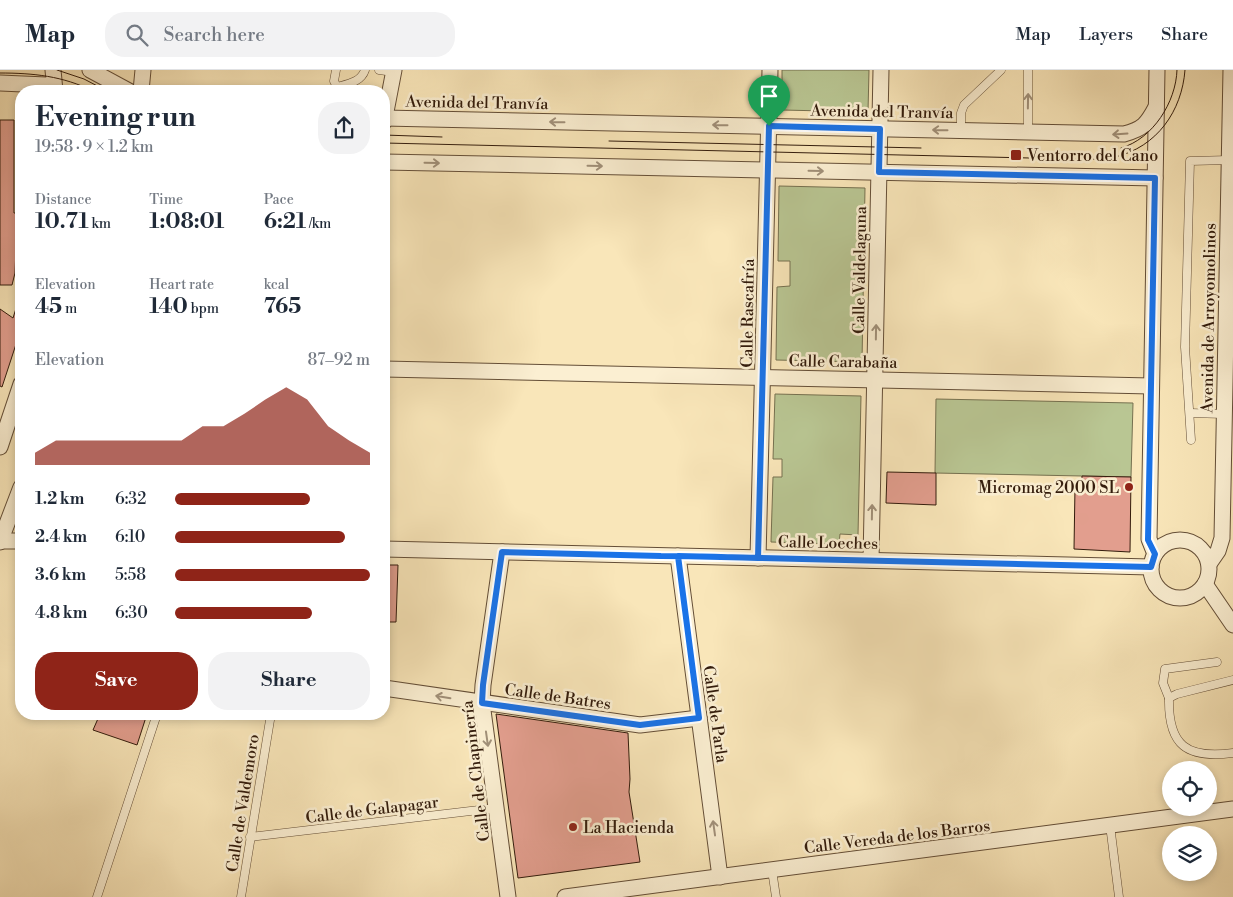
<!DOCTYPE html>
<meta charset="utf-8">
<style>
:root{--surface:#fff;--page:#f2f2f3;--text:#1f2937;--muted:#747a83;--line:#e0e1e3;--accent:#8f2418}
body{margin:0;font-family:"Libre Bodoni",serif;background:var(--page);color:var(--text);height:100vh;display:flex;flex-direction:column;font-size:19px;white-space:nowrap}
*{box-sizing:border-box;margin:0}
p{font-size:16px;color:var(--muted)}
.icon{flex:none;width:28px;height:28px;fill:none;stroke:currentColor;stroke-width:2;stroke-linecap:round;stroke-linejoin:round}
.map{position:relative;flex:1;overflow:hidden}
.details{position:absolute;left:15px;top:15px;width:375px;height:635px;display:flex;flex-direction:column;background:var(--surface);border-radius:20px;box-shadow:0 2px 8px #0003}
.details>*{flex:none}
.controls{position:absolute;left:1162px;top:691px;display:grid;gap:10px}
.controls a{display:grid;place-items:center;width:55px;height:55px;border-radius:50%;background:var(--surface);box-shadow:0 2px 8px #0003;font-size:25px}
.pin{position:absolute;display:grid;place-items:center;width:42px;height:42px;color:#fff;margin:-51px -21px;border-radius:50% 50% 50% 0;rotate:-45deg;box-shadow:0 0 5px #0007}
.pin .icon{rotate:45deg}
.round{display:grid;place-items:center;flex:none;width:52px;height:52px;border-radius:20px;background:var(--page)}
.summary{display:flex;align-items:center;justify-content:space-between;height:85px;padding:0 20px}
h1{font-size:28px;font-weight:700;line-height:38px}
.metrics{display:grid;grid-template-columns:repeat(3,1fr);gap:8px;height:85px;padding:5px 20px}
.metrics div{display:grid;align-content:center}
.metrics b{font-size:21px;font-weight:700}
.metrics small{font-size:14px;font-weight:400}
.metrics p{font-size:14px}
.chart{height:140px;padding:10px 20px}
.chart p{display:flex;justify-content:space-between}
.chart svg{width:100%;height:90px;margin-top:5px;fill:var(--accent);opacity:.7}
.cta{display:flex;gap:10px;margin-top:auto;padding:10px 20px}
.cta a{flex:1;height:58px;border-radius:20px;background:var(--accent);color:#fff;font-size:20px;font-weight:700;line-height:58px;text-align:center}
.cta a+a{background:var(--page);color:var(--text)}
ul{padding:0 20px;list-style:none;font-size:16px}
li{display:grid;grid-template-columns:80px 60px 1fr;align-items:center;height:38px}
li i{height:12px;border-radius:6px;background:var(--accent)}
header{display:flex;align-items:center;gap:30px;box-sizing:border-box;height:70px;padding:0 25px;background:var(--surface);border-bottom:1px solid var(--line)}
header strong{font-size:24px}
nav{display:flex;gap:28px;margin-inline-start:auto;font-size:18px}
.search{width:350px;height:45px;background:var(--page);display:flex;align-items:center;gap:12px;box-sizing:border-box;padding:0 18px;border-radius:20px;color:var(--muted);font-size:19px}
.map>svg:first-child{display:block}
.green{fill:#b9c693;stroke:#767150}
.building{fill:#e29e8e;stroke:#331c0c}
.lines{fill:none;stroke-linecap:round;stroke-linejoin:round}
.lane-casing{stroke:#644e37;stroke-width:9}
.street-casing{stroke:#644e37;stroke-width:17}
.lane{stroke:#fbefd2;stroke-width:8}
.street{stroke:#fbefd2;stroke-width:15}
.tram{stroke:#331c0c;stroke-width:1}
.oneway{stroke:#a19079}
.route-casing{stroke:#fff;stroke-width:10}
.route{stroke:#1a73e8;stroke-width:6}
.poi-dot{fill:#8f2418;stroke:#fbefd2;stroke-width:2}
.labels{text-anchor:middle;stroke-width:5;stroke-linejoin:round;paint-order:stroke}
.street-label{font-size:16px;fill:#331c0c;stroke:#fbefd2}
.poi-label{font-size:16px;fill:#331c0c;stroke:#fbefd2;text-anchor:start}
</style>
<header>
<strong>Map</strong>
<div class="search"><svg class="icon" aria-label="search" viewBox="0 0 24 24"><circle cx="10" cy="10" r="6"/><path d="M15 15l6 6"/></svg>Search here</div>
<nav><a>Map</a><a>Layers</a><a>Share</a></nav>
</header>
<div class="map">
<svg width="1233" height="827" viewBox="0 0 1233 827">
<rect width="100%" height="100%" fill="#f9e6b9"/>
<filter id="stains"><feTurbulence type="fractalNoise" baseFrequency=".004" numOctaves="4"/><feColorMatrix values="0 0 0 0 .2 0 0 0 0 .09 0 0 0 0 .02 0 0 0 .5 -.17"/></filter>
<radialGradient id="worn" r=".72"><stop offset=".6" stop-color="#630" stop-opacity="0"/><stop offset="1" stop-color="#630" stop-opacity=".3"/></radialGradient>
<g class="green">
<polygon points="782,0 869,0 868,42 782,40"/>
<polygon points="779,116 865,118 862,292 776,290 777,217 790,216 790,191 778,191"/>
<polygon points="775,324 861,326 858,465 840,464 839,474 771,472 773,407 782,407 782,389 773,389"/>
<polygon points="936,329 1133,333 1131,407 935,403"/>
</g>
<g class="building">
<polygon points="0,50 14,50 14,143 17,143 17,154 15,203 12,215 0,215"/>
<polygon points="19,229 21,230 21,259 2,317 0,316 0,239 13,248"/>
<polygon points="887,402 936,403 936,435 886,433"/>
<polygon points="1082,406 1131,407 1130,482 1074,479 1075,417 1081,418"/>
<polygon points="384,495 398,495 396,552 384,552"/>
<polygon points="100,644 147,644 137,675 93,660"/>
<polygon points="496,644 628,663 630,709 629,722 640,792 518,808"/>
</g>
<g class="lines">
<g class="lane-casing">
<g id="lane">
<polyline points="336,0 334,11 337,17"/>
<polyline points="379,0 394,2"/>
<path d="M336 21 337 17C348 14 361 12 365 0"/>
<polyline points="961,61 961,43 964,35 1001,0"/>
<polyline points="1028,62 1028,0"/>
<polyline points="1190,343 1224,344"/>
<polyline points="1191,370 1185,277 1190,91 1229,90"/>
<path d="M1233 610 1177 624 1169 628C1168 676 1187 689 1233 683"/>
<polyline points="1169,628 1163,613 1165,599 1217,592"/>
<polyline points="1110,755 1119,827"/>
<polyline points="250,767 496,738"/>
<polyline points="772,800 776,827"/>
<polyline points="97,827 157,644"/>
<polyline points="241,827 271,644"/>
</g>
</g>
<g class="street-casing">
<g id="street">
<polyline points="53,0 55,21"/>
<polyline points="90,0 129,21"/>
<polyline points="0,13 46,15 54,19"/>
<polyline points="141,21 143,0"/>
<path d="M384 48 1124 64C1143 59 1147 54 1156 37"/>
<polyline points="384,52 394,0"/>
<polyline points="384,92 1155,108"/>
<polyline points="384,299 1151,316"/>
<polyline points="0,377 21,314"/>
<circle cx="1180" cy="499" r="29"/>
<polyline points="1,471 21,471"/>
<polyline points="0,472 21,417"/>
<polyline points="384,479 1151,497"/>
<polyline points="502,482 483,615 482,633 508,827"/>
<polyline points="1155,484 1149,469 1157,0"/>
<polyline points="678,486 720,807"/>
<polyline points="758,488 770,0"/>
<polyline points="871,490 881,0"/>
<polyline points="1209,494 1218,481 1222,468 1231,0"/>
<polyline points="1205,514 1233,555"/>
<polyline points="384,618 640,655 699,648"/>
<polyline points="565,827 1233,739"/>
</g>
</g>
<use href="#lane" class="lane"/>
<use href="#street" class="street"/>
<g class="tram">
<polyline points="57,0 84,9 107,21"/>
<path d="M0 3C33 3 63 6 93 21"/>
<polyline points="384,65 442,67"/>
<polyline points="609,71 921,78"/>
<path d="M384 73 1073 89C1086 89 1102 90 1115 87 1157 77 1182 41 1185 0"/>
<path d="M1121 78C1153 69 1176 32 1177 0"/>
</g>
</g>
<defs><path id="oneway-shaft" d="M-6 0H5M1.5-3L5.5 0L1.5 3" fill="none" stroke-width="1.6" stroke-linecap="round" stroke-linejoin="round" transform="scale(1.25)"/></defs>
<g class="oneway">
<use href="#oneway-shaft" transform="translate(1028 31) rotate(-89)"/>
<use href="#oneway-shaft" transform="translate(557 52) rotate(-179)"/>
<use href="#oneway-shaft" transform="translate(720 55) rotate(-179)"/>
<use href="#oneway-shaft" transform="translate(940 60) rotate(-179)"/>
<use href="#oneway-shaft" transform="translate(1120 64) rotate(176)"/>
<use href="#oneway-shaft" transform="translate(432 93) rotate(1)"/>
<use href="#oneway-shaft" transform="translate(595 96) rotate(1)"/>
<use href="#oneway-shaft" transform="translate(816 101) rotate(1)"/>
<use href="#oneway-shaft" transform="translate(876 262) rotate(-89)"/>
<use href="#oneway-shaft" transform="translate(872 442) rotate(-89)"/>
<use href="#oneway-shaft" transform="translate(443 627) rotate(-171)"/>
<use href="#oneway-shaft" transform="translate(487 669) rotate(82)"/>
<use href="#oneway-shaft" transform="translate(714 758) rotate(-98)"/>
</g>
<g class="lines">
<g class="route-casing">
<path id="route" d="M769 56 758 488C726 487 693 486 661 486L502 482 483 615 482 633 640 655 699 648 678 486 802 489 1151 497 1155 484 1148 470 1155 108 879 102 880 59 769 56"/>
</g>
<use href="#route" class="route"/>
</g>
<g class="poi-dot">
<rect x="1010" y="79" width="12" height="12" rx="2.5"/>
<circle cx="1129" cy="417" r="5"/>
<circle cx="573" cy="757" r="5"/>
</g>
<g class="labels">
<g class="street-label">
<text transform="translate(477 32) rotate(1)" y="6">Avenida del Tranvía</text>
<text transform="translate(882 41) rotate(1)" y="6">Avenida del Tranvía</text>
<text transform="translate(859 200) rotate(-89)" y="6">Calle Valdelaguna</text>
<text transform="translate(747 243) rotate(-89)" y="6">Calle Rascafría</text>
<text transform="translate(1208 248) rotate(-89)" y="6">Avenida de Arroyomolinos</text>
<text transform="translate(843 291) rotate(1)" y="6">Calle Carabaña</text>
<text transform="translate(828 472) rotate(1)" y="6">Calle Loeches</text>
<text transform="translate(558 626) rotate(8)" y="6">Calle de Batres</text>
<text transform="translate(716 644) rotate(82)" y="6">Calle de Parla</text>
<text transform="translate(475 701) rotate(-97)" y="6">Calle de Chapinería</text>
<text transform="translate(242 733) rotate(-81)" y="6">Calle de Valdemoro</text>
<text transform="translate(372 739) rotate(-7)" y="6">Calle de Galapagar</text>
<text transform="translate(897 766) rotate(-7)" y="6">Calle Vereda de los Barros</text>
</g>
<g class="poi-label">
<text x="1027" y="91">Ventorro del Cano</text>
<text x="1119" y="423" text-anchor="end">Micromag 2000 SL</text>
<text x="583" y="763">La Hacienda</text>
</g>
</g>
<rect width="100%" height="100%" filter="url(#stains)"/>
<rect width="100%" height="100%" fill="url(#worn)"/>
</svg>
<div class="controls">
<a><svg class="icon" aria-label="locate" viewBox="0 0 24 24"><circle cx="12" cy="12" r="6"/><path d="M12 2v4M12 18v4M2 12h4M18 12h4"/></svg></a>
<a><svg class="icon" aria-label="layers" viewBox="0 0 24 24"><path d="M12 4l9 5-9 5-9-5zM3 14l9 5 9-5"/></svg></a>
</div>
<div class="pin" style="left:769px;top:56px;background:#1e9e55"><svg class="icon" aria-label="arrive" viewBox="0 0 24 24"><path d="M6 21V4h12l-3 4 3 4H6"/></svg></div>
<section class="details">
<div class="summary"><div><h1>Evening run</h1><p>19:58 · 9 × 1.2 km</p></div><a class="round"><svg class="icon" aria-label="share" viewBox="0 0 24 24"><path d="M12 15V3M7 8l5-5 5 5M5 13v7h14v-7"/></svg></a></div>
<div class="metrics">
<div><p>Distance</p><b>10.71<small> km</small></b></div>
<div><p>Time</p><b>1:08:01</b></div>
<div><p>Pace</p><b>6:21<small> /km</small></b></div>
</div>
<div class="metrics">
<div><p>Elevation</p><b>45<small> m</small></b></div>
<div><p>Heart rate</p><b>140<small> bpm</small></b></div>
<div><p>kcal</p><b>765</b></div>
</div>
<div class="chart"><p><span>Elevation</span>87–92 m</p>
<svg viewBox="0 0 160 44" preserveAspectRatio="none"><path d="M0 44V38L10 32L20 32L30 32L40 32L50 32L60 32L70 32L80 25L90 25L100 19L110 12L120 6L130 12L140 25L150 32L160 38V44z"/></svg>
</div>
<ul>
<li><b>1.2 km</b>6:32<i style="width:69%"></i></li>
<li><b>2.4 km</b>6:10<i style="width:87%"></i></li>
<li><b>3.6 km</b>5:58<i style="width:100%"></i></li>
<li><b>4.8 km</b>6:30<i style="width:70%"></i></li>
</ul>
<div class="cta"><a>Save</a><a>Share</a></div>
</section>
</div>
